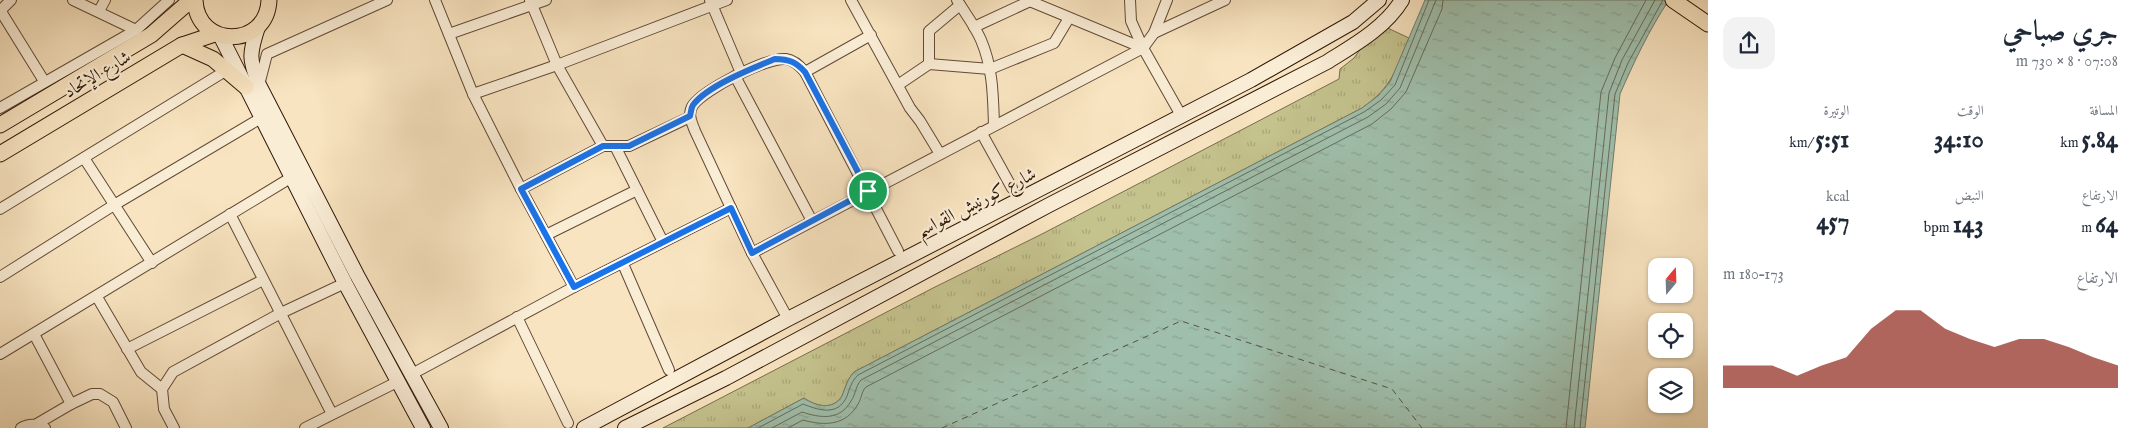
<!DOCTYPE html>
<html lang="ar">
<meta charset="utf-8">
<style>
:root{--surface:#fff;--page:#f2f2f3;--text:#1f2937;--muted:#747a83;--accent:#8f2418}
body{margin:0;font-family:"IM FELL English",Amiri,serif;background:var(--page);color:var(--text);direction:rtl;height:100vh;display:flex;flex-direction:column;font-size:19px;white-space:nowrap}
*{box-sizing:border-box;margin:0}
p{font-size:16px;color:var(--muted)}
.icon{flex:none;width:28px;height:28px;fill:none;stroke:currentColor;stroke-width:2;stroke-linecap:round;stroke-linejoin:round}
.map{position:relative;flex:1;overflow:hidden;direction:ltr}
.sheet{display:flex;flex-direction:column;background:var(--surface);width:425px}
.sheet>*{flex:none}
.needle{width:32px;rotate:19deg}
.controls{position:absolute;left:1648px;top:258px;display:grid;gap:10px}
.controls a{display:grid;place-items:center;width:45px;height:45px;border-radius:10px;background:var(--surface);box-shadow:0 1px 4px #0004;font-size:25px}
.pin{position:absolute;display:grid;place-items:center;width:42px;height:42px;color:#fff;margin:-21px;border:2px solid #fff;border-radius:50%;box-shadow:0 1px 5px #0007}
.round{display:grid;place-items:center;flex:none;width:52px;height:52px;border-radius:15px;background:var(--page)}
.summary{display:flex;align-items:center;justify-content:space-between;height:85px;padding:0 15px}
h1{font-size:28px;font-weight:700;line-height:38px}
.stats{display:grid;grid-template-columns:repeat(3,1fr);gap:8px;height:85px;padding:5px 15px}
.stats div{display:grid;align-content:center}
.stats b{font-size:25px;font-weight:700}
.stats small{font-size:14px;font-weight:400}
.stats p{font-size:14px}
.chart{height:140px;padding:10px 15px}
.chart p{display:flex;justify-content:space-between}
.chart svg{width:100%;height:90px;margin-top:5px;fill:var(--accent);opacity:.7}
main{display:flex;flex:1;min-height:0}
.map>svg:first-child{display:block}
.park{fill:url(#park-tufts);stroke:#7a6c4a}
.water{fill:url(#water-ripples);stroke:#737c6a}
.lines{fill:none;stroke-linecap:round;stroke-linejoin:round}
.shore{stroke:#686b5a;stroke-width:1}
.ferry{stroke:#575241;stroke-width:1;stroke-dasharray:6 5;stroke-linecap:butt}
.street-casing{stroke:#624a35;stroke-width:12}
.secondary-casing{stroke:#301707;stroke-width:16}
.primary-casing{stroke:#301707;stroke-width:17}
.street{stroke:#faedd6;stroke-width:10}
.secondary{stroke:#faedd6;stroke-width:14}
.primary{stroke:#f8e4c0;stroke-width:15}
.route-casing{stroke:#fff;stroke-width:10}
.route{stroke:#1a73e8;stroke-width:6}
.labels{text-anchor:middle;stroke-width:4.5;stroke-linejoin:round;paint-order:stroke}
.street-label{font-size:18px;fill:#301707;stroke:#faedd6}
</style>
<main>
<section class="sheet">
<div class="summary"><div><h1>جري صباحي</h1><p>07:08 · 8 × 730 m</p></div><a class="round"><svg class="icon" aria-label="share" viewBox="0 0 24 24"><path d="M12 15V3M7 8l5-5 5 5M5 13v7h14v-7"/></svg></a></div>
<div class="stats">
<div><p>المسافة</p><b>5.84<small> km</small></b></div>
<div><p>الوقت</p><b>34:10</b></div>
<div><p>الوتيرة</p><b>5:51<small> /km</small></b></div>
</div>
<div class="stats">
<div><p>الارتفاع</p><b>64<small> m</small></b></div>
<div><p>النبض</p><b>143<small> bpm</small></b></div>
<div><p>kcal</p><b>457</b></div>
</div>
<div class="chart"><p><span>الارتفاع</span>173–180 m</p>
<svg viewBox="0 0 160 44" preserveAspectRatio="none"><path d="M0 44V33L10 33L20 33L30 38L40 33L50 29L60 15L70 6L80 6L90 15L100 20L110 24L120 20L130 20L140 24L150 29L160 33V44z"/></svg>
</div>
</section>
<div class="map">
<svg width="1708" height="428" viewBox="0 0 1708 428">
<defs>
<pattern id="park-tufts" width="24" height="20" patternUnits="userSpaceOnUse" patternTransform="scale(1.25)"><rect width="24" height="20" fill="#c4c28d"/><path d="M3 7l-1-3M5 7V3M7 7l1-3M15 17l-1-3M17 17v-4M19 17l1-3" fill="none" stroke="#a9a678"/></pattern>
<pattern id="water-ripples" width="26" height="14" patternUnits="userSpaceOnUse" patternTransform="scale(1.25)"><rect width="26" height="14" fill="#9fbfac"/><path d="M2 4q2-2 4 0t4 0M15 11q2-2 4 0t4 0" fill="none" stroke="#89a392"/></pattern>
</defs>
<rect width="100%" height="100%" fill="#f8e4c0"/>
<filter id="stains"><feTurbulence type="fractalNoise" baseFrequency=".004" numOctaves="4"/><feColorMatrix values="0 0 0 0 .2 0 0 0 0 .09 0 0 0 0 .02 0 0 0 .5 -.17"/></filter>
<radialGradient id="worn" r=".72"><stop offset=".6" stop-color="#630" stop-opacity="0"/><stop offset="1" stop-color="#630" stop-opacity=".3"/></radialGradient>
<path class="park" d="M1379 24 1409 38C1395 71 1393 86 1362 108L854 372C847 380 846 386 842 396 833 411 815 406 804 398L748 428H663L933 288 1042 234 1339 79 1340 69 1354 58Z"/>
<path class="water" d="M1425 0H1669C1649 30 1634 62 1620 94L1585 428H748L804 398C815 406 833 411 842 396 846 386 847 380 854 372L1362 108 1378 96 1390 82Z"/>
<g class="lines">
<g class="shore">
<path d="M758 428 803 404C818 410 838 417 847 396 850 388 851 382 858 375L1364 112 1381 100 1395 85 1429 0"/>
<path d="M772 428 802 412C820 418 840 421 851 401 856 394 855 387 861 380L1368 117 1386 104 1400 88 1436 0"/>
<path d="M788 428 803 420C824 426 846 426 858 404 862 398 861 392 866 387L1372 124 1391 109 1406 92 1442 9 1443 0"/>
<polyline points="1566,428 1601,92 1615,58 1646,0"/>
<polyline points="1574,428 1609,93 1622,60 1655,0"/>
<polyline points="1580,428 1615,94 1628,63 1663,0"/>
</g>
<polyline class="ferry" points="942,428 1181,321 1392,389 1422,428"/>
<g class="street-casing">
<g id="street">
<polyline points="73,0 136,30"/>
<polyline points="435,0 473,94 521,189 574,287"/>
<polyline points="530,0 557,65 603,146"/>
<polyline points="710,0 741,73"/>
<polyline points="851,0 910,108 920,121 940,154"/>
<path d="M957 0C965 13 975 26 981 40 993 68 993 96 994 125"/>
<polyline points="1027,0 1143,48"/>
<polyline points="1130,0 1131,21 1143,48 1182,117"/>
<polyline points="0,10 44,81"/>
<polyline points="0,11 11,0"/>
<polyline points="99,11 105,0"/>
<polyline points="974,27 1028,2"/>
<polyline points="1154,33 1167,0"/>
<polyline points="449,34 546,0"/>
<polyline points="929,64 929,31 960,5"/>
<polyline points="805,72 871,35"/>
<polyline points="735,76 812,221"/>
<polyline points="259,85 267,54 387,0"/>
<polyline points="898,85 929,64 990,69 1054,43 1069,18"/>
<polyline points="473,94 557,65 727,0"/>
<polyline points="0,108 136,30 169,0"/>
<polyline points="981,132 1012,188"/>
<polyline points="615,146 663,242"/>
<polyline points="84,158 152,263"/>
<polyline points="521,189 603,146 629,146 690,117"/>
<polyline points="0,209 227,70"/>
<polyline points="230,214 332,414"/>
<polyline points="546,235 637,190"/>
<polyline points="752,253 1143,48 1154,33 1225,0"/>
<polyline points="623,264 669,370"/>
<polyline points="0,277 114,205 261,118"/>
<polyline points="97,297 141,372 162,389"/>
<polyline points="517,317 568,423"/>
<path d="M788 319 752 253 695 131C692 123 687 114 693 105 705 89 767 57 786 59 794 60 800 66 805 72L898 251"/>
<polyline points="34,334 71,404"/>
<polyline points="127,349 263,280"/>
<polyline points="0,354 292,177"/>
<polyline points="412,374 574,287 731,208"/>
<polyline points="35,425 71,404 92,394 100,394 113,402 126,428"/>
<path d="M21 428C28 424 37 424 45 428"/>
<polyline points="174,428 164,409 162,389 173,372 281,313 345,283"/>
<polyline points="305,428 399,381"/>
</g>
</g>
<g class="secondary-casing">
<g id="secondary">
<path d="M258 27C249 54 249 59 259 85L357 275 441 428"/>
<polyline points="220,35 345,283 423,428"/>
<polyline points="584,428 788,319 1251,80 1353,22 1379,0"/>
<path d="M625 428 726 378 1049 205 1327 62C1354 45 1385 28 1402 0"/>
</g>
</g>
<g class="primary-casing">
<g id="primary">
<path d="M195 0C197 49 267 49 269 0"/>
<polyline points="1673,0 1708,24"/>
<polyline points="182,45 213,59 246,87"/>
<polyline points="0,125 151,35 191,0"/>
<polyline points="0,154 182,45 215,34"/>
</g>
</g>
<use href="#street" class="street"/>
<use href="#secondary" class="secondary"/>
<use href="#primary" class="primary"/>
</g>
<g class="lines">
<g class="route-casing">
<path id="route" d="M775 59C789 59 796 62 805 72L868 191 752 253 731 208 574 287 521 189 603 146H629L690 116C691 113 691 108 693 105 707 86 753 68 775 59Z"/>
</g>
<use href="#route" class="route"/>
</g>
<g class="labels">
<g class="street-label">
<text transform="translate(97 74) rotate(-31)" y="6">شارع الإتحاد</text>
<text transform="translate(976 202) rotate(-27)" y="6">شارع كورنيش القواسم</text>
</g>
</g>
<rect width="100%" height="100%" filter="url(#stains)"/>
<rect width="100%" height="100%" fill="url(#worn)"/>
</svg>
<div class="controls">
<a><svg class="needle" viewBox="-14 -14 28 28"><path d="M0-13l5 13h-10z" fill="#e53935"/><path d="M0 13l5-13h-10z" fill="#747a83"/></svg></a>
<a><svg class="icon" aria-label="locate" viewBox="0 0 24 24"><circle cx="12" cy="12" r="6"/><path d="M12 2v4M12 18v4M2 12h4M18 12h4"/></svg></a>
<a><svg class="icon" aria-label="layers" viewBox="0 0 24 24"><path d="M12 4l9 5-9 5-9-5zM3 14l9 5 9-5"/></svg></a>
</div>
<div class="pin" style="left:868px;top:191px;background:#1e9e55"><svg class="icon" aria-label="arrive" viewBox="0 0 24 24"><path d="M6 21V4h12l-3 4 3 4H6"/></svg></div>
</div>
</main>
